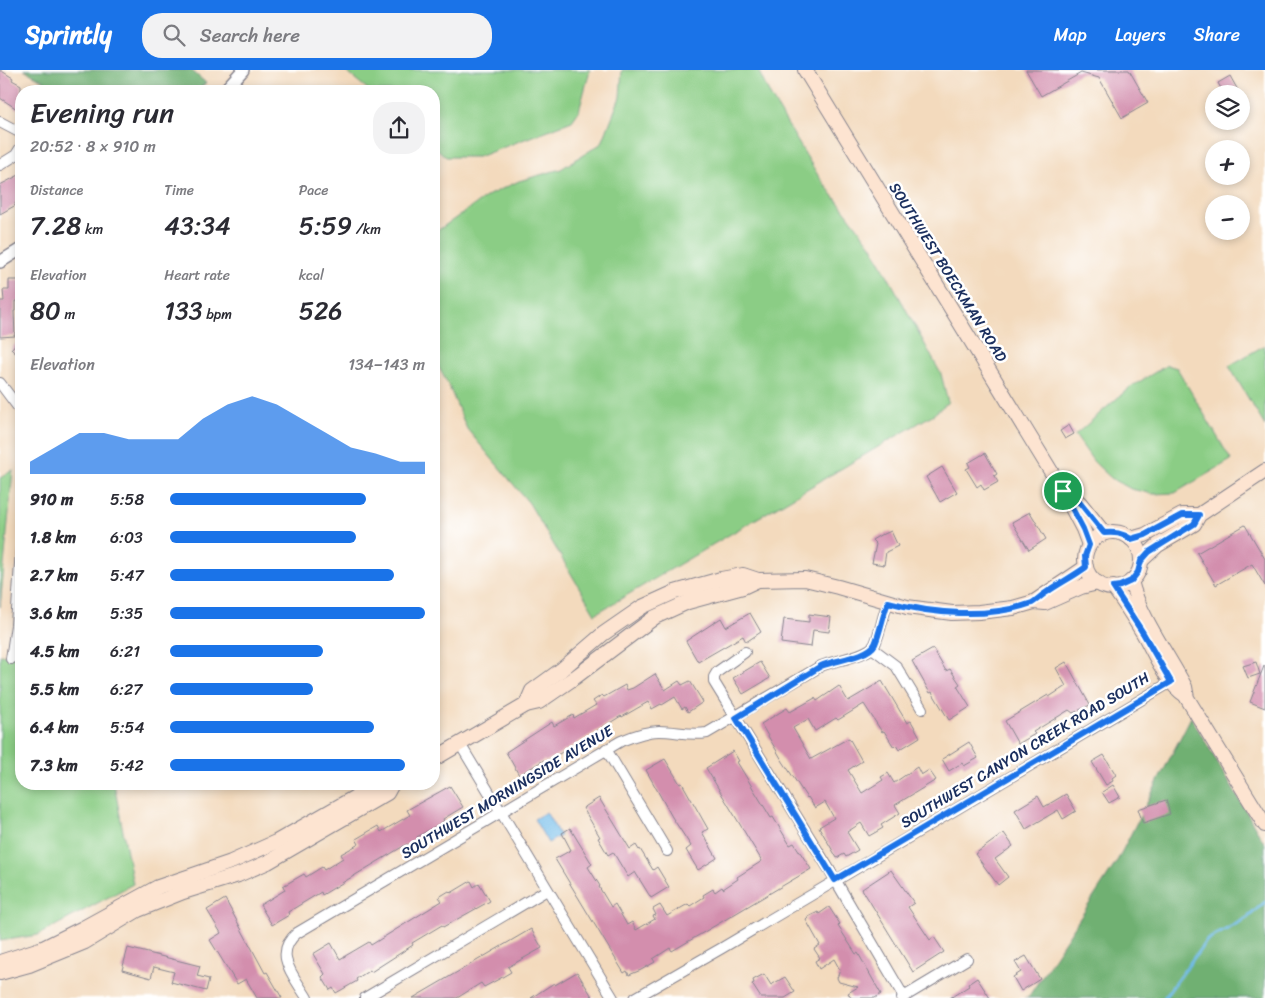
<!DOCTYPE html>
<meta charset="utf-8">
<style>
:root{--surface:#fff;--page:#f2f2f3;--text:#2b2b33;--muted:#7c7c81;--accent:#1a73e8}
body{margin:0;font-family:Sriracha,sans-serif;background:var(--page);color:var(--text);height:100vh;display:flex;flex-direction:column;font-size:19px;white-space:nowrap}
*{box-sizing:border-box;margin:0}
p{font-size:16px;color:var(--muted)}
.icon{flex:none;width:28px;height:28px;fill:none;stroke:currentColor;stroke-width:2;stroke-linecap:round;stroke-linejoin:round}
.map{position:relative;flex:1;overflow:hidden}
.drawer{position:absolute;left:15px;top:15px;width:425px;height:705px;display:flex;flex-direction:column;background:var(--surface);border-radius:20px;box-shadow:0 2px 8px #0003}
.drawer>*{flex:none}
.controls{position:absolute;left:1205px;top:15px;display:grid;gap:10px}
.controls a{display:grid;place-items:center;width:45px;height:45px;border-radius:50%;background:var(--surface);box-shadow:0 2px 8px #0003;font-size:25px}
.pin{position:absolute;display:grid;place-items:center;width:42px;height:42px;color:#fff;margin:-21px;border:2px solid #fff;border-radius:50%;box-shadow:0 1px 5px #0007}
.round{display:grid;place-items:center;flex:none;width:52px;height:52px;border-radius:20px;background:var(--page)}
.summary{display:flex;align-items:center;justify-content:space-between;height:85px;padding:0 15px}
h1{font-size:28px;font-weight:600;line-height:38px}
.figures{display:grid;grid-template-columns:repeat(3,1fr);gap:8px;height:85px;padding:5px 15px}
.figures div{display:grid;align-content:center}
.figures b{font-size:25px;font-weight:600}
.figures small{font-size:14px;font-weight:400}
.figures p{font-size:14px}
.chart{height:140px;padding:10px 15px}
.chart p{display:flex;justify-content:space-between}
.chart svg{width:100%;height:90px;margin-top:5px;fill:var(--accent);opacity:.7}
ul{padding:0 15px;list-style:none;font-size:16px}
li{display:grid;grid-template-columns:80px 60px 1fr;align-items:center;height:38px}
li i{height:12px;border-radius:6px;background:var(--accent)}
header{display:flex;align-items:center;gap:30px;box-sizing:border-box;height:70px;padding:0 25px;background:var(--accent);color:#fff}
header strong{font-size:24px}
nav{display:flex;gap:28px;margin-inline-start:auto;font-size:18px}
.search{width:350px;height:45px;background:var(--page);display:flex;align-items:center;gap:12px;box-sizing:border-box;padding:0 18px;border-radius:20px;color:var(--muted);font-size:19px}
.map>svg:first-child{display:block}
.green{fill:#8bcd85;stroke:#537e72}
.forest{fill:#70b072;stroke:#467068}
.water{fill:#6ebae8;stroke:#4474a3}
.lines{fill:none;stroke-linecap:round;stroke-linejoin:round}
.stream{stroke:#6ebae8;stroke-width:3}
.building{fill:#d38ead}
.minor-casing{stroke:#87848e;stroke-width:12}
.tertiary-casing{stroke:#87848e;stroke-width:14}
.secondary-casing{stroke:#87848e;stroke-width:16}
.minor{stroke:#fff;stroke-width:10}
.tertiary{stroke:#fff;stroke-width:11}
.secondary{stroke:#fde4d1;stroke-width:14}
.route-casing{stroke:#fff;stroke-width:10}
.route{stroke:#1a73e8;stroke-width:6}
.labels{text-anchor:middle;stroke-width:5;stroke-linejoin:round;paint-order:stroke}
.street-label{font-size:15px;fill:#1b2f5e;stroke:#fff}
</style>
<header>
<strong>Sprintly</strong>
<div class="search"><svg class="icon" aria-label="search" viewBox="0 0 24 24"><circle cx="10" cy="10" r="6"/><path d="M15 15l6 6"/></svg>Search here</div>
<nav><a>Map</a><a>Layers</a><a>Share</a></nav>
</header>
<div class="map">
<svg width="1265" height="928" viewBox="0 0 1265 928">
<rect width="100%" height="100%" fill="#fff"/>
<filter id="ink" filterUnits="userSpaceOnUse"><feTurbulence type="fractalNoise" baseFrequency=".02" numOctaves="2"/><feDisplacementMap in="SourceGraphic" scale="10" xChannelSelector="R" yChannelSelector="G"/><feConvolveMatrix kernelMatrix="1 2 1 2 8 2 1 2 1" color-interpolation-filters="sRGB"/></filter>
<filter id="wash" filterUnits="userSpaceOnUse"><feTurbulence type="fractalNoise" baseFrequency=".0096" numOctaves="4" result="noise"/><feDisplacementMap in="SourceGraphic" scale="20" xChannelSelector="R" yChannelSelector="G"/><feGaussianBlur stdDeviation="1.12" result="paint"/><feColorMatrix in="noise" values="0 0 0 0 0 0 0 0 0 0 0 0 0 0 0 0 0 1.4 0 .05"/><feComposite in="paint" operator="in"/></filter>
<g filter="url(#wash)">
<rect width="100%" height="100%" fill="#f3dabd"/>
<g class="green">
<polygon points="344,0 590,0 579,41 572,51 478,87 446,87 434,76 434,21 370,21"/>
<polygon points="622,0 758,0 771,27 819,107 871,175 941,304 948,332 934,344 595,544 529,433 467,359 448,314 434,289 434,163 489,125 519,111 561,99 602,73 620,27"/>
<polygon points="1265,275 1265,356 1229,296"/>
<polygon points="1167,295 1177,298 1231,390 1175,423 1153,424 1131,419 1111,408 1094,392 1075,365 1129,318"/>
<polygon points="13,400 0,537 0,408"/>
<polygon points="0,585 21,588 21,714 114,714 133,814 38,865 0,871"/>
</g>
<g class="forest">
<polygon points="24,0 191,0 206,13 196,21 63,21"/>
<polygon points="1191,647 1265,774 1265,928 1024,928 1029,926 1116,793"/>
</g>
<polygon class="water" points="546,742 560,766 548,773 534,749"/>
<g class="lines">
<polyline class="stream" points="1164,928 1207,870 1247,848 1265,832"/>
</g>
<g id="blocks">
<g class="building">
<polygon points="0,0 13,8 12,10 21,15 21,32 17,39 0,28"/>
<polygon points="1026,0 1129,0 1148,33 1122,48 1099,8 1081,3 1041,26"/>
<polygon points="1230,6 1240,24 1224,24 1218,13"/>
<polygon points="21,104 21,129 15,133 16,135 0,144 0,115"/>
<polygon points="9,210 21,210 21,231 15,231 15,241 14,241 15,266 0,267 0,231 4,231 3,220 9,220"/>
<polygon points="21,268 21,288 11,279"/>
<polygon points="1069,355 1074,364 1065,369 1060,361"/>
<polygon points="985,383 997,404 994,406 998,412 984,420 981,414 977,417 966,399 970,397 968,393"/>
<polygon points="942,397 957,422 940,432 926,407"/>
<polygon points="1030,442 1046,469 1029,480 1012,452"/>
<polygon points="1245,455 1265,489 1265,516 1252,494 1216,515 1197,483"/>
<polygon points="891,461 898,476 886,482 884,495 872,493 876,474 872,470 882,464 882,465"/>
<polygon points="750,543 761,562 746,572 743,566 698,592 686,571 721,548 726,557"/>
<polygon points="809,544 831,547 829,562 813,560 811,577 781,573 784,549 809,552"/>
<polygon points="933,579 946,601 950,599 960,614 957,616 970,637 949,650 932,622 930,623 912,591"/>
<polygon points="760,592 770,608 743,624 733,608"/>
<polygon points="1066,592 1090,635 1073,643 1069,640 1033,662 1035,664 1018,674 1005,651 1048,625 1049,627 1066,616 1056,598"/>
<polygon points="1256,592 1260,604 1248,608 1243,596"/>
<polygon points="1264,596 1265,596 1265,638 1250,632"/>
<polygon points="655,604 665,620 679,611 682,615 690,611 703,632 688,642 685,637 682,639 675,627 662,635 661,634 652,639 648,632 622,647 621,646 571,677 545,692 544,690 519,705 506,682 552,652 554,656 573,645 574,648 596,635 593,631 602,625 604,627 625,615 627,620 633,618"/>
<polygon points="882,611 907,653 911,651 920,667 899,680 896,675 894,677 884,661 882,662 864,634 838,650 836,648 815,661 808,649 793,658 811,689 849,668 862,691 848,700 862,723 883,710 881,707 888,703 894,713 917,697 921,705 929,700 936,710 895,735 900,743 881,755 883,758 869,766 861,753 847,762 858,780 846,787 844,784 837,788 819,757 834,748 825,732 815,738 808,727 807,728 782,690 761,654 787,638 790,642 815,628 817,631 839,616 848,631"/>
<polygon points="969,672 978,688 964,696 962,693 949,701 942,689"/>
<polygon points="733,681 739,691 737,692 771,748 773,747 790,775 794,773 811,799 672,881 670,878 653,889 655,892 641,900 629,905 627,901 624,903 555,789 571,780 562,763 570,758 592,794 588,797 600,816 599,817 611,837 615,834 627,855 632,852 636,860 655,849 653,846 656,845 653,839 660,835 667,846 688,834 690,836 704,827 703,825 713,819 715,822 722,817 723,819 738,809 737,807 762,791 706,698"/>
<polygon points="1104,685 1116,705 1112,708 1113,711 1106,715 1092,692"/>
<polygon points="665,689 680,714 682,713 708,759 702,762 717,788 698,800 686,780 691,776 672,747 646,700"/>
<polygon points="1113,715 1120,727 1109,733 1102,722"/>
<polygon points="450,716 463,737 443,749 444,751 417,767 418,769 408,775 407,774 322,825 321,822 288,842 289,845 272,855 260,835 285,820 283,816 304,804 306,807 322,797 324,800 343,788 341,784 359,774 356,769 378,756 381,762 410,745 407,740"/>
<polygon points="1066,724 1076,741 1063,749 1058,740 1026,759 1015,740 1038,726 1044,737"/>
<polygon points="599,728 630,779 636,775 639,780 640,779 653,800 657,797 669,817 651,828 635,802 628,807 613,782 608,785 598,768 600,767 583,738"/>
<polygon points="1166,730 1170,744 1143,753 1138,739"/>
<polygon points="1004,763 1013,776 995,789 1008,807 998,815 975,784"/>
<polygon points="891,800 914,833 908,837 930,870 934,867 944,882 913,902 862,819"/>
<polygon points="471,811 474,817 479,813 490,831 443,857 442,855 412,873 413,875 371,902 370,900 356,909 357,911 336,923 333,918 330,920 322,907 325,904 313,884 331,873 340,889 369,872 371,875 442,831 439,827 449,821 451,823"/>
<polygon points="225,829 265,903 267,902 282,928 257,928 246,909 237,914 210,870 221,863 207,840"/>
<polygon points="829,837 840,854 838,856 856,884 858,883 881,924 875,928 851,928 848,923 858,917 839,912 837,908 840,900 834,889 819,899 815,891 820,888 814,879 820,875 806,850 808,848 808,847 818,842 819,844"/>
<polygon points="531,859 542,878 508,897 511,902 499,909 484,917 481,913 457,928 413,928"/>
<polygon points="128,878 200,896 197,906 209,909 206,921 171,912 174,902 154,897 151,908 122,900"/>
<polygon points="1026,886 1040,909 1021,921 1013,907 1021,902 1015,892"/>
<polygon points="577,902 593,928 531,928 554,913 555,915"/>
<polygon points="764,904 771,915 785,907 795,922 785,928 761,928 752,914 754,913 753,910"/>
<polygon points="977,908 990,928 950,928 969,916 968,914"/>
</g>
</g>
</g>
<g filter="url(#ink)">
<use href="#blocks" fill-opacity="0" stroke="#87848e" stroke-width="1"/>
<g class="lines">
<g class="minor-casing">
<g id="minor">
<polyline points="0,52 21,63"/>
<polyline points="0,95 16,85 21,77"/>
<polyline points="0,313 21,341"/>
<polyline points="872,578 896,596 922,639"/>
<polyline points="745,582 717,602 714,607 714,612 829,799 904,927"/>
<polyline points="11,589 16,555 21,478"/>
<polyline points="460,674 613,928"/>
<polyline points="606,679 667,781"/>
<path d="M307 928C294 906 272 884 297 863L621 671C633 666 646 661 659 661 676 661 690 666 707 663L821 596C835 590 869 586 875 574 880 563 883 545 888 532"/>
<polyline points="365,928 547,820"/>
<polyline points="635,928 722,878 1171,612"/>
<polyline points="902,928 967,889"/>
</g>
</g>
<g class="tertiary-casing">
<g id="tertiary">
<polyline points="224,21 243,0"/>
<polyline points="0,192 21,179"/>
</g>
</g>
<g class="secondary-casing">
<g id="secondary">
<polyline points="805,0 1063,421 1083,459 1089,475"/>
<polyline points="1065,423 1080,433 1104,463"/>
<circle cx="1113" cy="490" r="28"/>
<polyline points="1131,469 1145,465 1182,445 1199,445"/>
<polyline points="1141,491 1158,475 1194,454 1199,445 1265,401"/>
<path d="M1131 511C1139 545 1168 585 1185 617L1187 628 1265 755"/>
<path d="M1113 517C1124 532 1134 548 1143 563 1154 582 1167 614 1185 625"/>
<polyline points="1034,532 1086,497"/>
<polyline points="526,635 532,621 561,600 603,564 642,537 675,522 721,509 743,505 758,510"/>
<polyline points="434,689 526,635 539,632 574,608 655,547 688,532 743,517 758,510 805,509 838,517 907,537 952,543 979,542 1013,538 1034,532 1045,533 1081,517 1098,513"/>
<polyline points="0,892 43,878 83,858 158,817 231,792 276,772 378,714"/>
<polyline points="0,903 29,895 85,872 138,840 183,822 238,805 268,792 387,723 392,714"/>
</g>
</g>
<use href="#minor" class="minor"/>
<use href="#tertiary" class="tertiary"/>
<use href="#secondary" class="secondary"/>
</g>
</g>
<g class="lines" filter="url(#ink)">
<g class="route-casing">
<path id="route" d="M1063 421 1080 433 1104 463C1115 462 1122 463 1131 469L1145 465 1182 445H1199L1194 454 1149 482 1141 491 1138 502 1131 511 1120 516 1113 517 1143 563 1171 612 835 810 736 648 821 596C835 590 868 587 875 574 880 563 883 545 888 532 932 544 988 549 1032 533 1037 530 1042 525 1047 522 1060 513 1074 506 1086 497L1085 486 1089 475 1083 459Z"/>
</g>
<use href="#route" class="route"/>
</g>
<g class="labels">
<g class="street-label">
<text transform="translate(948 202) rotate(58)" y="5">SOUTHWEST BOECKMAN ROAD</text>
<text transform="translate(1025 680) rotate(-31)" y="5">SOUTHWEST CANYON CREEK ROAD SOUTH</text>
<text transform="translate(507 722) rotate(-31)" y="5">SOUTHWEST MORNINGSIDE AVENUE</text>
</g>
</g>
</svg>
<div class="controls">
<a><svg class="icon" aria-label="layers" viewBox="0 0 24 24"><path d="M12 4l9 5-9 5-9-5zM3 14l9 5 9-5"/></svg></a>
<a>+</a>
<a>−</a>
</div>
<div class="pin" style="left:1063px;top:421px;background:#1e9e55"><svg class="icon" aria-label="arrive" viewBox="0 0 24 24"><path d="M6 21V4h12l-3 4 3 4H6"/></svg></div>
<section class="drawer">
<div class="summary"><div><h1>Evening run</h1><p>20:52 · 8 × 910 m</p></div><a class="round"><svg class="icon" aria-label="share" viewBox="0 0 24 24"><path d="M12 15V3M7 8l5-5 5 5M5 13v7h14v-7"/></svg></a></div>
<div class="figures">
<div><p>Distance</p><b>7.28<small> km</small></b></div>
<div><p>Time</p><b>43:34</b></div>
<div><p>Pace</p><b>5:59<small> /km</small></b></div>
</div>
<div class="figures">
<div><p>Elevation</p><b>80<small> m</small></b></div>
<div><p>Heart rate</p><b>133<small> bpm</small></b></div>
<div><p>kcal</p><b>526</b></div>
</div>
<div class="chart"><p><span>Elevation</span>134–143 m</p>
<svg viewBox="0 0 160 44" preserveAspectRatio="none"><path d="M0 44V38L10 31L20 24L30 24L40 27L50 27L60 27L70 17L80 10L90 6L100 10L110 17L120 24L130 31L140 34L150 38L160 38V44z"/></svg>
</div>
<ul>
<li><b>910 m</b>5:58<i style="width:77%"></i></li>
<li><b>1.8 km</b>6:03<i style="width:73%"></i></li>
<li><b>2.7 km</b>5:47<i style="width:88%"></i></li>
<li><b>3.6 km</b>5:35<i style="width:100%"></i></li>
<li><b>4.5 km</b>6:21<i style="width:60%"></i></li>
<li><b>5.5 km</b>6:27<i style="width:56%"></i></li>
<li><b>6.4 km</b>5:54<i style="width:80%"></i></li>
<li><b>7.3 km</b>5:42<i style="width:92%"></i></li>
</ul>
</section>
</div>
